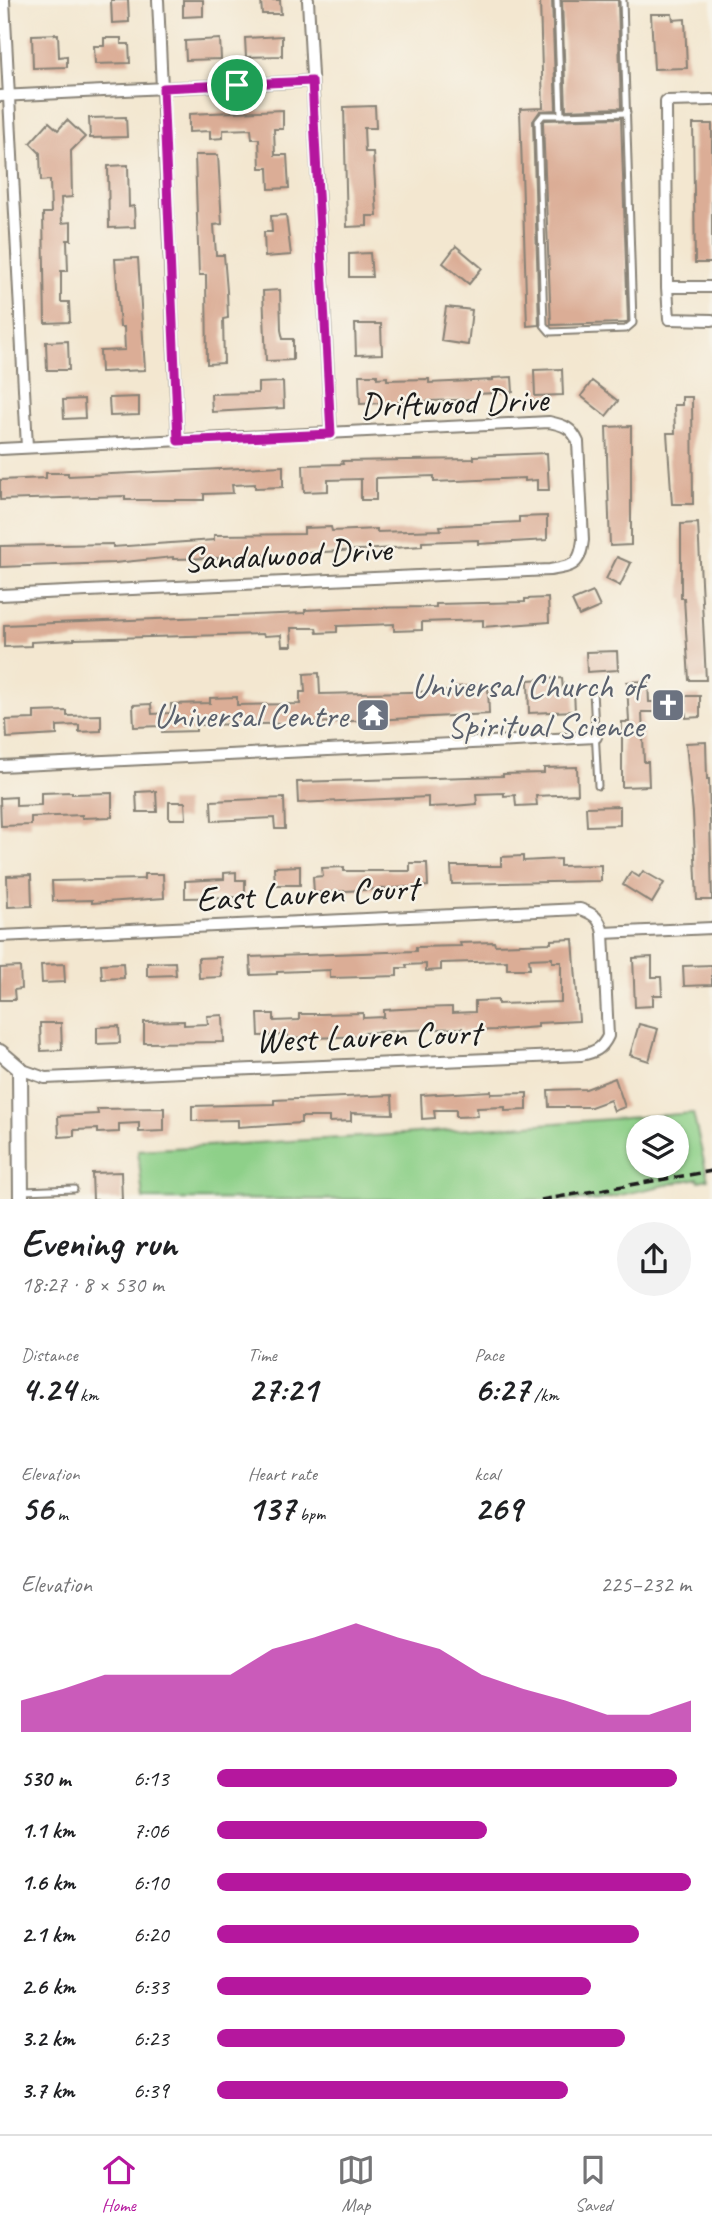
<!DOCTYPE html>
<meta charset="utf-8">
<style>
:root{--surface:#fff;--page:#f2f2f2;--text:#202124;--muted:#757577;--line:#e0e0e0;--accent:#b5179e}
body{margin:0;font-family:Caveat,sans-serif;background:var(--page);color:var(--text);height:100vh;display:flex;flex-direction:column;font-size:26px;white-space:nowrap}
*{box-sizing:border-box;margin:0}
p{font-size:23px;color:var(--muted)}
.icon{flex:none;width:38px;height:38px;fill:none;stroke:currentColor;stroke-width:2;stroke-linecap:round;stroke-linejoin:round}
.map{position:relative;height:1199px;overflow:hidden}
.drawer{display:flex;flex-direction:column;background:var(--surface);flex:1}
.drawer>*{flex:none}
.fabs{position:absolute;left:626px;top:1115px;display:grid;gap:14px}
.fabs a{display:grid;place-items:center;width:63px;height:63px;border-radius:50%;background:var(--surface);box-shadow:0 2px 5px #0004;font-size:35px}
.pin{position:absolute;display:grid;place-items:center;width:60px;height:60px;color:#fff;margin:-30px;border:4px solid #fff;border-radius:50%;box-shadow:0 2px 7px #0007}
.round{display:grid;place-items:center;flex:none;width:74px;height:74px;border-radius:37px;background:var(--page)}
.overview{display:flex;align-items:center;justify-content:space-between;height:119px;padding:0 21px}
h1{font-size:38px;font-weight:800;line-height:52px}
.figures{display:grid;grid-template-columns:repeat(3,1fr);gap:10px;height:119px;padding:7px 21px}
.figures div{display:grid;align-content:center}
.figures b{font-size:35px;font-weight:800}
.figures small{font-size:19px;font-weight:400}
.figures p{font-size:19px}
.chart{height:196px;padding:14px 21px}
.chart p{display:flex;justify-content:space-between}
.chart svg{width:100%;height:126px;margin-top:7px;fill:var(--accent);opacity:.7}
ul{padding:0 21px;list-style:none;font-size:23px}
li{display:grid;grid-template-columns:112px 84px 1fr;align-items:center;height:52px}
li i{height:18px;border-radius:9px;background:var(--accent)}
.dock{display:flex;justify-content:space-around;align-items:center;height:98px;border-top:2px solid var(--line);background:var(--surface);font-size:19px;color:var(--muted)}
.dock a{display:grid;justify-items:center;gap:4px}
.dock .active{color:var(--accent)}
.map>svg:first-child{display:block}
.green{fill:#8ed089;stroke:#557652;stroke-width:2;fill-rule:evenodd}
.building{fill:#dbad96}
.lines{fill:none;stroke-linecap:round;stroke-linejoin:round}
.service-casing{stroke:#888276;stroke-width:9}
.minor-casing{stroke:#888276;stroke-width:14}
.tertiary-casing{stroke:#888276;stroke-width:18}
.service{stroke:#fff;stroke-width:5}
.minor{stroke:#fff;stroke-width:10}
.tertiary{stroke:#fff;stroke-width:14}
.rail{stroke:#1c1c1c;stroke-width:3.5;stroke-dasharray:10 5;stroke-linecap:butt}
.route-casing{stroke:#fff;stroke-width:14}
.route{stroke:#b5179e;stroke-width:9}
.labels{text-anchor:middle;stroke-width:5;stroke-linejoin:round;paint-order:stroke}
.street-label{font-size:35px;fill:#1c1c1c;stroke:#f7f3e8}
.worship-label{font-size:35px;fill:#5b616d;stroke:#f7f3e8;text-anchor:end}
</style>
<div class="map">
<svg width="712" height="1200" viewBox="0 0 712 1200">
<rect width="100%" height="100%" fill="#f7f3e8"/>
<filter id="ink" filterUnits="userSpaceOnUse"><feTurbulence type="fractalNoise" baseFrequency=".0143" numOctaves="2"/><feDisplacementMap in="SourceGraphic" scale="14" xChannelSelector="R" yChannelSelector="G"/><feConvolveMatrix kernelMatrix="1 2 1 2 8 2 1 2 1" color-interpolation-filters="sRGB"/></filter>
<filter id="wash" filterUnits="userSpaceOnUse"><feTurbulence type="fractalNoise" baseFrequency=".00686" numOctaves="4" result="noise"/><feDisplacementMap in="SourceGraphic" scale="28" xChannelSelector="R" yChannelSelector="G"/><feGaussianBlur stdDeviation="1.57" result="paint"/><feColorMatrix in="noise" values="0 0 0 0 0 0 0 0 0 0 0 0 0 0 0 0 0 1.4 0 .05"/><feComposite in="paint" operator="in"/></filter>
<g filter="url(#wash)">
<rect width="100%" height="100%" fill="#f3e7d0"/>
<path class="green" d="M693 1113 708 1179 699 1181 698 1178 598 1200 143 1199 138 1150 375 1136ZM639 1127H677V1166H639Z"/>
<g id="blocks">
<g class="building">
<polygon points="111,0 128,0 129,22 112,23"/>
<polygon points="183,0 203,0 203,16 183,17"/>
<polygon points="261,0 280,0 281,14 262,14"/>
<polygon points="540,0 552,0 556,110 540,111 533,121 539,325 527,326 520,109 543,108"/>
<polygon points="562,0 618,0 621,108 566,110"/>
<polygon points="651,14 672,14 673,20 685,19 687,68 654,69"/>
<polygon points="58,34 59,57 67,56 67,67 33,68 32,35"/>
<polygon points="282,36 282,56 246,57 245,38"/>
<polygon points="104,38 121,38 121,44 129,44 130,63 95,64 94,46 104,46"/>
<polygon points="220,39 221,59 186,60 185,41"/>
<polygon points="375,106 376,128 364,128 365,152 373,152 377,216 367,216 367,226 347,227 344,107"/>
<polygon points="283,110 283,129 274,129 275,155 287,155 289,188 269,189 268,168 260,168 259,139 252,139 251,129 223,130 223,138 210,139 210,131 189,132 189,114"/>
<polygon points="126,117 127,137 90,138 89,118"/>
<polygon points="621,118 628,321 625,323 551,325 543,123 545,120"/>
<polygon points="67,120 85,137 71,151 72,197 61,198 62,223 71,222 71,240 67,240 68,271 61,271 61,302 69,302 70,322 45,323 43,213 51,213 50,180 41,181 40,153 30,143 49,122 58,130"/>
<polygon points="693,124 712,124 712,263 695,263"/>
<polygon points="195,155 218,155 222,224 214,225 216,255 224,255 227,291 228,318 223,319 224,363 207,364 206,275 199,275"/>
<polygon points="128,165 129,207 134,206 135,227 109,228 108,166"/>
<polygon points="286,215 291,255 265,257 264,232 272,232 271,216"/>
<polygon points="456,246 482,268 469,284 443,263"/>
<polygon points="370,253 372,277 349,277 349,254"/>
<polygon points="138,258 145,370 101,372 100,351 125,350 124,327 120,327 115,259"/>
<polygon points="280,290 281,330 283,339 293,339 293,360 266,361 263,291"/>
<polygon points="446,307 472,310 468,345 441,341"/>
<polygon points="355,324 381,324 382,354 356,355"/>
<polygon points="68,341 69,370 47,370 46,342"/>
<polygon points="562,369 563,395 535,396 534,370"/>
<polygon points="359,375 377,375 377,378 387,377 387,380 429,379 429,383 493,380 493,378 512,377 513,392 477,394 477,399 360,404"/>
<polygon points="592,381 618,401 606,416 581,396"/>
<polygon points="283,382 284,408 212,412 211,394 258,393 258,383"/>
<polygon points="139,397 139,415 110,416 109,398"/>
<polygon points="682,397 692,397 693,504 672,504 667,433 675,433 674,405 682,405"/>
<polygon points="84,399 85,418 64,419 63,400"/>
<polygon points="631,426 631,545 610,546 606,427"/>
<polygon points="547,453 549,490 537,490 537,480 525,481 525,478 434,482 434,476 376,478 376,500 361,500 361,479 328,480 328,491 304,492 303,465 343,464 342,461 474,459 474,456"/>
<polygon points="283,466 283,487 255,488 255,484 232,485 233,493 204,494 204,500 125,500 125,496 0,500 0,480 46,478 46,473 68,473 68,476"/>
<polygon points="547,516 547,540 478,544 478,540 422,542 422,546 378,549 215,558 173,559 173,557 114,563 0,567 0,546 113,544 113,547 214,540 214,535 304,534 304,528 331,527 332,531 377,529 377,532 441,530 440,526 519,522 519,517"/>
<polygon points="698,523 706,680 689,680 684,598 681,598 681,524"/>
<polygon points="617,557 631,563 620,586 606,579"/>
<polygon points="593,592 600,607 579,616 572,601"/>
<polygon points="548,598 549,622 483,627 483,620 422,622 422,630 394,631 394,624 337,626 337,632 317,633 316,628 291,628 292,646 282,646 281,635 264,636 263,634 74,639 74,640 31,642 31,646 4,647 4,625 305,613 305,610 349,608 436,607 436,604 525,602 525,599"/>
<polygon points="617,651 618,670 587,672 586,652"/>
<polygon points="319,673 320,694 455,691 455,687 488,685 489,714 315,723 196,725 196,731 162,732 161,726 134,727 133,705 151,704 152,714 171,713 171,704 210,703 210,698 237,697 237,705 300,704 300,692 305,692 304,674"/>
<polygon points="562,678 563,691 574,691 575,711 529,713 528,680"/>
<polygon points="648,681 649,702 657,702 657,712 642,712 644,762 648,762 649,786 622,787 622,722 629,722 627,682"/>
<polygon points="685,696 700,696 700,717 686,718"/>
<polygon points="67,711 67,716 101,715 101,731 79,732 79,725 57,726 57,735 7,738 6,720 34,719 34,712"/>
<polygon points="706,742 707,779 709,779 712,900 697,900 693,813 686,743"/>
<polygon points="577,767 578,794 536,796 537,805 516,806 515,795 504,796 504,793 476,794 477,804 453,806 428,807 428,797 298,803 297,782 503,776 503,774 544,773 544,768"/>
<polygon points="156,791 157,812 137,812 136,792"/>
<polygon points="72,792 72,794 112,793 112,817 82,818 82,815 31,817 31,825 1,826 0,798 16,797 16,806 41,805 41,793"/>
<polygon points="284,798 285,829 275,829 274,818 212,821 211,801"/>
<polygon points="169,802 185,802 186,819 169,819"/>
<polygon points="620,806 620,825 587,826 586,807"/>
<polygon points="523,856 523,861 560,859 560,866 601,865 601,881 452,884 451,866 501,866 501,857"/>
<polygon points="410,863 427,863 428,886 314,893 313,877 323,876 322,868 344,867 344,871 410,871"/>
<polygon points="300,866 300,885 275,885 274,867"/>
<polygon points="643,871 664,883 652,903 623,885 631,872 639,877"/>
<polygon points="236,872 236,880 245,880 245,897 185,898 185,881 224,879 224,873"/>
<polygon points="144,874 163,874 164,898 92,903 92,900 53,901 52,881 144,879"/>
<polygon points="31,875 32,906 8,907 7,876"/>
<polygon points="573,939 579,1021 538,1023 538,1027 499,1030 462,1031 462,1028 410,1030 364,1033 364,1036 288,1039 288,1035 259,1036 258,1014 274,1014 274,1021 299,1020 299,1014 322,1014 363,1013 363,1018 384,1017 384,1010 419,1008 452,1007 452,1013 475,1012 475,1001 498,1000 498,1004 561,1002 561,962 552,962 552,958 529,959 530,969 507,969 507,961 441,963 441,970 426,971 426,964 406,965 407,968 397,968 397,976 330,978 330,970 277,972 277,974 251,975 250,957 416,951 416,947 461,946 460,943 494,942 495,945 551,943 551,940"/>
<polygon points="221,957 222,977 199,978 198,958"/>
<polygon points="652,957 652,977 661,977 662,995 653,995 653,1006 635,1007 633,958"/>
<polygon points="175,962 176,975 147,976 147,963"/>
<polygon points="123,963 124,978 102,979 101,964"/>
<polygon points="64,964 65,982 42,983 41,965"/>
<polygon points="712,965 712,985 684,986 683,966"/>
<polygon points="20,967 21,989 14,990 15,1000 0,1000 0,968"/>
<polygon points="223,1015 224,1042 144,1043 144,1022 184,1021 184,1025 208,1024 207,1016"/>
<polygon points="40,1023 61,1023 62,1050 41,1051"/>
<polygon points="639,1024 658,1029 649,1061 630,1055"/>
<polygon points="119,1026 120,1043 97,1044 97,1027"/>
<polygon points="615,1078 625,1107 614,1111 610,1100 591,1107 549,1107 548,1090 586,1089"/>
<polygon points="491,1091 491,1094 527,1093 527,1110 505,1111 505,1107 477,1108 478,1116 456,1117 456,1110 434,1110 435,1118 422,1119 421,1095"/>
<polygon points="392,1095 393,1114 351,1113 351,1121 329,1122 329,1117 301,1117 301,1123 238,1127 238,1120 192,1121 192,1106 274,1104 274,1100"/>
<polygon points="164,1108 164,1131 139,1132 139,1123 119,1124 119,1132 98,1133 98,1129 74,1130 74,1136 59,1137 58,1116 98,1114 97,1109"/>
<polygon points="121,1172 122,1200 93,1200 92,1173"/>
</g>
</g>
</g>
<g filter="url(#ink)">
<use href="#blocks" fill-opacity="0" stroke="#888276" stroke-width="2"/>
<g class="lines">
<g class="service-casing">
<g id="service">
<polyline points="557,0 561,115 543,115 538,121 544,325 550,332 626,329 633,323 623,0"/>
<polyline points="561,115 627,113"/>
<polyline points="593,691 598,786"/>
<polyline points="24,1191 74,1189"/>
</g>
</g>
<g class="minor-casing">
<g id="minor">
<polyline points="4,0 27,447"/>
<polyline points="158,0 178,441"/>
<polyline points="308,0 331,434"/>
<polyline points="0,96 312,81"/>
<polyline points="712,100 666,101 667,287 669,319 712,320"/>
<polyline points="667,287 712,287"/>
<path d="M0 449 549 422C564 425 572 428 578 442L583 540C580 565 574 566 550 570L0 595"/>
<polyline points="0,766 596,737"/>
<polyline points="603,933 712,928"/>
<path d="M0 936 580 909C594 914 600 918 603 933L608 1036C602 1049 595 1052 581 1055L45 1078 20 1069"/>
</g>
</g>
<g class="tertiary-casing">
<polyline id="tertiary" points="0,1052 20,1069 21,1200"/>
</g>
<use href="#service" class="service"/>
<use href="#minor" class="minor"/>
<use href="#tertiary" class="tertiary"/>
<polyline class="rail" points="541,1200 712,1171"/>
</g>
</g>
<g class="lines" filter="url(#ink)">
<g class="route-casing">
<polygon id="route" points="312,81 331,434 178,441 163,88"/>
</g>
<use href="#route" class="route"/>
</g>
<defs>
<g id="church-square" transform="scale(1.75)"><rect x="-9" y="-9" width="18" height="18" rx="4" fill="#6b7280" stroke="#f7f3e8"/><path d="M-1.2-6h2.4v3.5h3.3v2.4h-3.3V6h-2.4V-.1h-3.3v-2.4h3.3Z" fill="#fff"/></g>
<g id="temple-square" transform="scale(1.75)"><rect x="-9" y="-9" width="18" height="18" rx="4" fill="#6b7280" stroke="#f7f3e8"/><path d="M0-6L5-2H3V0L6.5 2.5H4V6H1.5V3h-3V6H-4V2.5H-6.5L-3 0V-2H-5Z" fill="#fff"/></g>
</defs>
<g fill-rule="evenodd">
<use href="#church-square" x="668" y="705"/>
<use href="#temple-square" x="373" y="715"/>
</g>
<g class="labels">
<g class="street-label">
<text transform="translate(454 402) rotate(-2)" y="12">Driftwood Drive</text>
<text transform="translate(287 554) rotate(-3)" y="12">Sandalwood Drive</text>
<text transform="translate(307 893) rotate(-3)" y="12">East Lauren Court</text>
<text transform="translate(368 1036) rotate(-2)" y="12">West Lauren Court</text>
</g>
<g class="worship-label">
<text x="644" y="697">Universal Church of<tspan x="644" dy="40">Spiritual Science</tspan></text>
<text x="348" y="727">Universal Centre</text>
</g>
</g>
</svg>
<div class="fabs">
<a><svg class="icon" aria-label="layers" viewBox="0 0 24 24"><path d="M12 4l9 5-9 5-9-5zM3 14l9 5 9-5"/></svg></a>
</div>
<div class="pin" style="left:237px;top:85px;background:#1e9e55"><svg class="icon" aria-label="arrive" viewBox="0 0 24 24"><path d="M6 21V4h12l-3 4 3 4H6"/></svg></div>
</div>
<section class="drawer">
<div class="overview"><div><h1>Evening run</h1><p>18:27 · 8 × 530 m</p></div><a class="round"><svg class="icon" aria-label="share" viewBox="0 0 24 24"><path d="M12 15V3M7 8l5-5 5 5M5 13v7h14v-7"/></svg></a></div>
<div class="figures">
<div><p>Distance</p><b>4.24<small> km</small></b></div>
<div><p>Time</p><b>27:21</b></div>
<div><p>Pace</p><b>6:27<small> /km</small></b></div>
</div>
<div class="figures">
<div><p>Elevation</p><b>56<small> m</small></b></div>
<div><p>Heart rate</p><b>137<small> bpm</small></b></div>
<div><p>kcal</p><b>269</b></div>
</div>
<div class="chart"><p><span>Elevation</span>225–232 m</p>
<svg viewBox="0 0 160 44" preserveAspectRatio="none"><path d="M0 44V33L10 29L20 24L30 24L40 24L50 24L60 15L70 11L80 6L90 11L100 15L110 24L120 29L130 33L140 38L150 38L160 33V44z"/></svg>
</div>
<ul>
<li><b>530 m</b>6:13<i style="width:97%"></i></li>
<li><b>1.1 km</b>7:06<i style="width:57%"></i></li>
<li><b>1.6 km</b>6:10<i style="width:100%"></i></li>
<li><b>2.1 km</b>6:20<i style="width:89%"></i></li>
<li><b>2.6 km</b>6:33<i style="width:79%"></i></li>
<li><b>3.2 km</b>6:23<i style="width:86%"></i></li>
<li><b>3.7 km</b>6:39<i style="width:74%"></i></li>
</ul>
</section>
<nav class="dock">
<a class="active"><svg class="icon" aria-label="home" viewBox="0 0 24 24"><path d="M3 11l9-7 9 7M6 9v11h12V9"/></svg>Home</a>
<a><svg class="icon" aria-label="map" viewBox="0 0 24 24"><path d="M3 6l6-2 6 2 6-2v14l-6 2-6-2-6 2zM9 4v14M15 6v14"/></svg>Map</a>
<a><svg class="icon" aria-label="saved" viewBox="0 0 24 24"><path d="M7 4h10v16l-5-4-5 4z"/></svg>Saved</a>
</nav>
